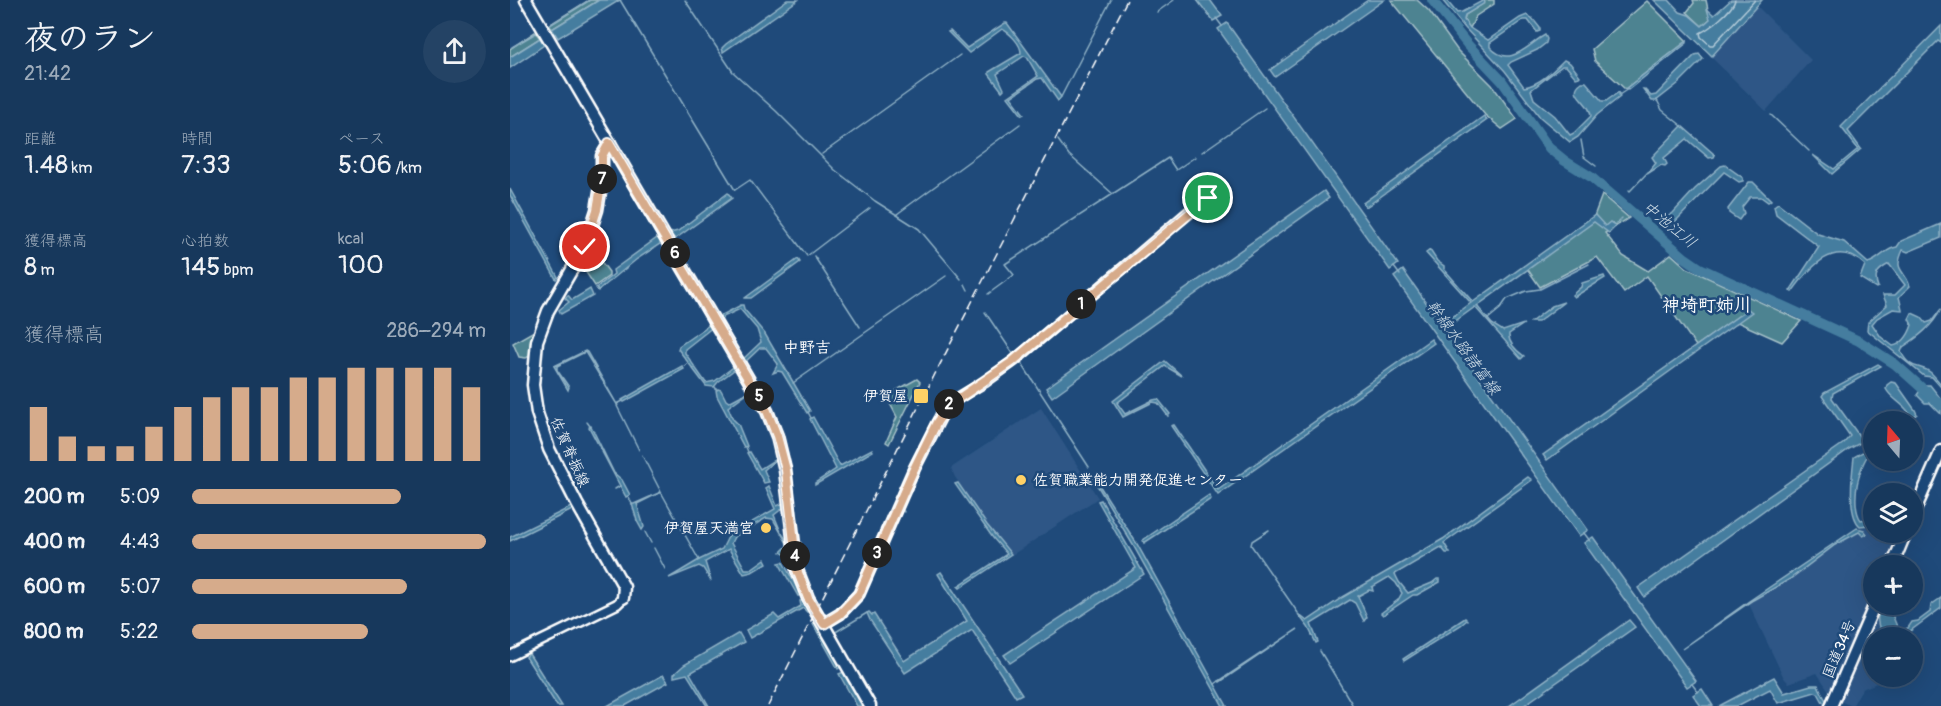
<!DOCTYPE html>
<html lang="ja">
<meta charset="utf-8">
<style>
:root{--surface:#17385c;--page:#244365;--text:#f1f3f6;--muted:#9eacbb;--line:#365272;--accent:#d6ab8b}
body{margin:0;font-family:Pangolin,"Klee One",sans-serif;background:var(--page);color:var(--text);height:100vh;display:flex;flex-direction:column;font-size:22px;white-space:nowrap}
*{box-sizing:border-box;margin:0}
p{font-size:20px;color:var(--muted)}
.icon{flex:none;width:33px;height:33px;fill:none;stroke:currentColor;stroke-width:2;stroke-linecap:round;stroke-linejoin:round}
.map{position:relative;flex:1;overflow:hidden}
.drawer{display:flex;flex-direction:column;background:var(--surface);width:510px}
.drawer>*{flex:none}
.needle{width:39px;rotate:341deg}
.tools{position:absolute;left:1353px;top:411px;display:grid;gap:12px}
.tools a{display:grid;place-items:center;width:60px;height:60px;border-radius:50%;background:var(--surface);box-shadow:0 6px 24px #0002,0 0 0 2px var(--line);font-size:30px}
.pin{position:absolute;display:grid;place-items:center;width:51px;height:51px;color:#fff;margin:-26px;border:3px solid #fff;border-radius:50%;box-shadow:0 2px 6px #0007}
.km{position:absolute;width:30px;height:30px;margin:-15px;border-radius:50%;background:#222;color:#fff;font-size:16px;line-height:30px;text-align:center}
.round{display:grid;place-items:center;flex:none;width:63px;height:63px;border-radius:32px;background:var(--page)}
.summary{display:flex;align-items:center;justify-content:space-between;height:102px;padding:0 24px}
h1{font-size:33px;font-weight:600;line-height:45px}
.metrics{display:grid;grid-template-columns:repeat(3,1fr);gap:9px;height:102px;padding:6px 24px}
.metrics div{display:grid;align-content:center}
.metrics b{font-size:26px;font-weight:600}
.metrics small{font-size:16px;font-weight:400}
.metrics p{font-size:16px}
.chart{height:168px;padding:12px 24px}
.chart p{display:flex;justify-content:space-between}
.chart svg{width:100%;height:108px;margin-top:6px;stroke:var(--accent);stroke-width:6}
ul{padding:0 24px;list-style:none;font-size:20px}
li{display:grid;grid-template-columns:96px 72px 1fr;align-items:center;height:45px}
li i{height:15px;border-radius:8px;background:var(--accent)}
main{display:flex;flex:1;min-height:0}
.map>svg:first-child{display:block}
.built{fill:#2e5786}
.green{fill:#4d8391;stroke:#a6c1c8;stroke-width:1.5}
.water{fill:#447d9f;stroke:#8fb1c5;stroke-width:1.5}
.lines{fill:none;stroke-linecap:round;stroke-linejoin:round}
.shore{stroke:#b4cbd9;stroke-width:1.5}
.stream{stroke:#8fb1c5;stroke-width:1.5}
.river{stroke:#447d9f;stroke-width:10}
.tertiary-casing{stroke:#fff;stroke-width:13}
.secondary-casing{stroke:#fff;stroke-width:14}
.primary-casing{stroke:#fff;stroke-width:15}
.trunk-casing{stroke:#fff;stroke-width:15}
.tertiary{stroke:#1f4a7a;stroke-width:8}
.secondary{stroke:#1f4a7a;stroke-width:9}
.primary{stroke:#1f4a7a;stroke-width:10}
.trunk{stroke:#1f4a7a;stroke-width:10}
.rail{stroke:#fff;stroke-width:1.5;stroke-dasharray:9 4.5;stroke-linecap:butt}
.route-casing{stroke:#fff;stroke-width:12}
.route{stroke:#d6ab8b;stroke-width:8}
.poi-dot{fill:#ffd166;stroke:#1f4a7a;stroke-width:2}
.labels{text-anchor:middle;stroke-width:5;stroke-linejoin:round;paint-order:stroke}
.poi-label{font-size:15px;font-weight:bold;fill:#fff;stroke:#1f4a7a;text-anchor:end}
.street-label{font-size:15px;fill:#fff;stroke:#1f4a7a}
.water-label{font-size:16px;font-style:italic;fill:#d0dee7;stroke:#1f4a7a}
.neighbourhood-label{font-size:16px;font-weight:bold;fill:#fff;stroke:#1f4a7a}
.quarter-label{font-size:18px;font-weight:bold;fill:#fff;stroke:#1f4a7a}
</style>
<main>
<section class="drawer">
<div class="summary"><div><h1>夜のラン</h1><p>21:42</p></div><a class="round"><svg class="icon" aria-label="share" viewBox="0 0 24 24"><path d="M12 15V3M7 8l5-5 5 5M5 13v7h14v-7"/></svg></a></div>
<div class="metrics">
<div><p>距離</p><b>1.48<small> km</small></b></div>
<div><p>時間</p><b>7:33</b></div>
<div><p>ペース</p><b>5:06<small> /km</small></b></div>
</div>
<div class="metrics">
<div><p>獲得標高</p><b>8<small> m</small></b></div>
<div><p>心拍数</p><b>145<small> bpm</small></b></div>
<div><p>kcal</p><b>100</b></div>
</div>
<div class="chart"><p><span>獲得標高</span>286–294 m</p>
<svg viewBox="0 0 160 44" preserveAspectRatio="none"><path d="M5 44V22M15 44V34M25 44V38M35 44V38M45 44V30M55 44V22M65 44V18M75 44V14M85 44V14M95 44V10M105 44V10M115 44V6M125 44V6M135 44V6M145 44V6M155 44V14"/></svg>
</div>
<ul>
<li><b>200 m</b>5:09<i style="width:71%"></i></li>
<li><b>400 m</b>4:43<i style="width:100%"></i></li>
<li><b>600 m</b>5:07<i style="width:73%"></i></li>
<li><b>800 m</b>5:22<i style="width:60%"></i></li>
</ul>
</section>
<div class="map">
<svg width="1431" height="706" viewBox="0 0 1431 706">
<rect width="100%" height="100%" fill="#1f4a7a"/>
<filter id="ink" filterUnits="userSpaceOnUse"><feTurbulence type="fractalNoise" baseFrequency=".0167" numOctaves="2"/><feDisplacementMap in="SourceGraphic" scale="12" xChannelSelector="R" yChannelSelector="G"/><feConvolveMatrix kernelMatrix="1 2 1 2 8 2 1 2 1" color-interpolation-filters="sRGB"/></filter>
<g filter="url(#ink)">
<g class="built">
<polygon points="1245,4 1301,60 1256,111 1199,55"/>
<polygon points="531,408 588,498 502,555 477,525 445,477 441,468"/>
<polygon points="1363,515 1364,532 1391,533 1377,565 1364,566 1363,597 1321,694 1307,673 1279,683 1274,678 1238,602 1344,532"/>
<polygon points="1366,615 1375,637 1364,638 1364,676 1382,677 1352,689 1342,706 1327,700"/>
</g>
<g class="green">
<polygon points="79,0 89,0 42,29 39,25"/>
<polygon points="881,0 907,0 919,11 948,51 982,85 1007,119 992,129 975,115"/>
<polygon points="974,0 984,0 984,4 966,16 960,28 954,20 955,15 974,3"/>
<polygon points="1183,0 1196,0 1200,19 1192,26 1177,12 1184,3"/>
<polygon points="1137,1 1177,41 1115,89 1085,61 1082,49"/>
<polygon points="25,32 30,38 0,57 0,49"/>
<polygon points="1092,195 1119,218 1095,233 1113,256 1138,271 1161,254 1177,268 1291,321 1272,342 1223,320 1186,346 1137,276 1114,293 1087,257 1030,287 1016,267 1083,219"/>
<polygon points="90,260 99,272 99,276 85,286 75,271"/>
<polygon points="24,331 19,356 16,358 9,357 3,343"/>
<polygon points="407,379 410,382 379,444 376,442 387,417 376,396"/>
</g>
<g class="water">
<polygon points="89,0 110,0 48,38 42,29"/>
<polygon points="277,0 288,0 213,52 212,48 216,44"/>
<polygon points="687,0 700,0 712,16 703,21"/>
<polygon points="858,0 874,0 765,77 760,70"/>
<path d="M932 0H936L947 13 952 12 974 0 975 3 955 15 954 20 960 28 978 40 1010 18 1017 15 1022 18 1030 28V31L1027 32 1018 20H1013L980 43V47C1000 69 1017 45 1035 35L1037 39 1036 43 1027 50 1001 62 998 65 1014 87C1029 85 1043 71 1054 60L1060 63 1070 76 1069 77 1066 78 1056 66H1052L1021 90 1024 99 1045 116 1060 135 1064 133 1081 116C1081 101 1055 94 1072 82H1076L1092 101H1096L1109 92 1110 97 1087 115 1068 137 1060 142 1030 117 995 71 955 28Z"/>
<polygon points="1144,0 1159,0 1170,12 1179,15 1192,26 1200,19 1197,9 1204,15 1221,0 1252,0 1202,56"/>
<path d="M495 23H497L551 97 548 101 532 78 527 79 501 97 514 114 512 115 498 97 528 76 517 57 514 56 487 74 494 89 492 91 479 74V72L511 53C511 44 500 33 492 29L459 53 438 32 440 31 457 48Z"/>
<polygon points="717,23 888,264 880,270 708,29"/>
<polygon points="1431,26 1431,43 1428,41 1338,131 1351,149 1322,174 1303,155 1324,169 1348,149 1331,127"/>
<polygon points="30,38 34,45 0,68 0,57"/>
<polygon points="1177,41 1177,43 1118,90 1115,89"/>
<polygon points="1189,54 1193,59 1169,83 1146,101 1142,101 1133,89 1134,89 1141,96 1146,95 1185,55"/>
<polygon points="974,116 977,120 856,207 853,203"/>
<polygon points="1172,126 1205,155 1204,157 1199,158 1177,139 1154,158 1157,164 1155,166 1151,165 1137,174 1146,163 1142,157"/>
<polygon points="1215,165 1233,178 1233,181 1229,182 1214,172 1161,226 1155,224 1154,219 1163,213 1185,189 1211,166"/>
<polygon points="1239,182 1243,182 1261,200 1258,202 1251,197 1240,197 1232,207 1234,213 1229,220 1219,213 1218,209"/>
<polygon points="0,189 48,277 46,279 0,195"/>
<polygon points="814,191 819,198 542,397 536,388"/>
<polygon points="218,193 222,198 165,239 160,233 168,231"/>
<path d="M1268 203 1308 234 1334 242 1358 263C1369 260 1376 248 1387 247L1391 241 1431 224V238L1398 252 1393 250C1383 272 1394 268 1400 286L1389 297 1392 309V310L1383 309 1367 318 1362 324 1371 337 1383 346C1393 344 1399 334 1402 325L1399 319 1402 313 1411 317 1416 323 1422 321 1431 309C1423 326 1408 337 1393 347L1391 352C1401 371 1408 364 1420 372 1424 375 1428 381 1431 384V387L1422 377 1414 376 1357 330 1358 322 1377 305 1373 295H1385L1395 285 1379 264C1368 270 1363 274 1368 287L1366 288 1350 278 1355 265C1325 237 1300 267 1282 292L1280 291 1309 247 1266 214 1264 206Z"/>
<path d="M1085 215 1095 226 1100 222 1105 225V227L1099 233 1084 222 967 306 982 324 993 331 1014 324 999 334C998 343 1007 351 1014 356L1011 359 965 307 940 325 937 321 961 303 916 253 920 250 927 261 934 266V269L963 302Z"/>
<polygon points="147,238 152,238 153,242 127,259 88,291 86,288 104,274 103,270"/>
<polygon points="288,259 290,262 241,298 235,298"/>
<polygon points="893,270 1078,530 1069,536 884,277"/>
<polygon points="1094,276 1095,278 1064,297 1062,295 1071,287 1072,283"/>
<polygon points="80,289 83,296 51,314 49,310 59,302 55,298 58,295 62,300"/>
<polygon points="1054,302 1028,322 1021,322 1042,306"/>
<polygon points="231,305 233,305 234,309 255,334 300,411 297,413 272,372 268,371 263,373 268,364 256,348 250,348 234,363 232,360 251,342 247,329 230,309 213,317 209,323 207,319 210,316"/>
<polygon points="1238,309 1242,312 1037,460 1033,455"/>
<polygon points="202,323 204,326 175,349 175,353 196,383 205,381 226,365 228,367 208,382 204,387 196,386 168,349 169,346"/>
<polygon points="921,339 924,343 708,495 661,426 664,425 708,490"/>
<polygon points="75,351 77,352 108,406 75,352 47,366 47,370 59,387 58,390 44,366"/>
<polygon points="655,361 672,376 655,366 607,403 615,414 643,400 648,399 660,414 658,416 648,403 643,402 613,417 603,401"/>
<polygon points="1368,364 1371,366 1323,393 1322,398 1350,437 1363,431 1363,436 1339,449 1134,597 1128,588 1334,443 1340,436 1312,396 1314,393"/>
<polygon points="172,366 174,369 114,402 112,400"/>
<path d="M1381 382 1386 383 1405 410 1407 414C1401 420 1394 422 1386 421L1397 417 1399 413C1393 403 1381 399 1376 389L1377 385Z"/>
<polygon points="1414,385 1420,385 1431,399 1431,414 1420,403 1415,403 1407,395"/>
<polygon points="208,389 211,390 216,400 219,402 241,390 218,407 223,419 228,424 237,446 234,447 207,396 206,390"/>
<polygon points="303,417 330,466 362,449 363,451 305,485 305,483 326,469 300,419"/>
<polygon points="81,426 104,473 112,480 120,495 116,497 79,427"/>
<path d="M1363 446V450C1348 461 1340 506 1351 520L1356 519 1363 513V519L1358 525 1350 526C1337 515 1342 474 1344 457Z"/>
<polygon points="240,452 250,469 269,457 254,470 259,482 254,483 237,453"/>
<polygon points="582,474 627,544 717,706 713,706 623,545 581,475"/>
<polygon points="1018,477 1022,480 934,543 940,553 936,553 931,547 885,574 889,582 898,593 922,583 927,579 930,579 930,582 907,595 903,595 873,615 871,613 888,600 892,593 886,583 879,577 862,587 863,591 859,590 848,596 857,617 854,621 845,603 840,600 801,624 808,642 806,643 798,627 788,614 797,621 833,597 933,539"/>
<polygon points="448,483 477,525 501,554 450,588 448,586 497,554 483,538 445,484"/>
<polygon points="259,486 267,506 276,502 277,505 264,515 271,532 281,547 280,552 274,554 271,552 278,545 263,519 256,518 224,537 221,543 235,569 241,569 255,559 257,563 242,572 234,574 219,549 195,562 201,581 193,568 189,566 159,578 189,560 212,549 219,535 265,509 256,488"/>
<polygon points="151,492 127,504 134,527 132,530 127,521 122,504 124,504"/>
<polygon points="699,495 701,499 634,543 633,540"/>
<polygon points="591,500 634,574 500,663 494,655 626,568 588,501"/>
<polygon points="61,507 62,510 0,541 0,537"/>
<polygon points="1347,528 1354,530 1357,534 1353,536 1349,532 1325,545 1280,579 1243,600 1172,649 1239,601"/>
<polygon points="1083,537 1186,681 1177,687 1074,543"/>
<polygon points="273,562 291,595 288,596 269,563"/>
<polygon points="431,572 512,694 506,697 462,630 395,673 360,620 357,613 359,612 362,615 364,614 394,661 457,621 428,574"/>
<path d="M1431 598V608L1392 637H1372C1368 624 1363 614 1376 605L1379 607 1388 629 1391 631 1398 628 1402 622 1408 621 1420 612 1421 605Z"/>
<polygon points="294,600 299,611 297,612 293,608 240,638 236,630 264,614 269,619 291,606 290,601"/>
<polygon points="955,618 957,620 951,625 894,661 893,659"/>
<polygon points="306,620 332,666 328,669 303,624"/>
<polygon points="1119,620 1125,627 1013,706 999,706"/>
<polygon points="788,629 710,682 709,681"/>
<polygon points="229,633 234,642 180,673 199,706 197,706 177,674 164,677 164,674 174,665"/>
<polygon points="19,654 52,706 47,706 16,657"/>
<polygon points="334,672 354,706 347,706 329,674"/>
<polygon points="153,675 158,682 115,706 97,706"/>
<polygon points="1264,677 1274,693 1301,685 1308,685 1315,699 1319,701 1317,705 1313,702 1308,693 1305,692 1268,703 1260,689 1227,706 1209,706"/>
<polygon points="1192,689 1203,706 1191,706 1183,695"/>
</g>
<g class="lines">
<path class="shore" d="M1225 0C1223 10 1199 29 1190 33L1191 37 1200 45H1203L1245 0"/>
<g class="stream">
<polyline points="110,0 225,190 240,180 297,256 360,208"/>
<polyline points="175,0 223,72 266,111 325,170 365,201 409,229 451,279"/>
<polyline points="647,12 664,0"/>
<polyline points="706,18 712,26"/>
<polyline points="40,25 80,0"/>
<polyline points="2,47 26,33"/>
<polyline points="1109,95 1118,89"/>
<polyline points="551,97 601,0"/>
<polyline points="1147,100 1152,110 1172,126"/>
<polyline points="1261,115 1299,151"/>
<polyline points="1071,140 1074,157 1086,166"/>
<polyline points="692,152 755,108"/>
<polyline points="312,154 450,55"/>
<polyline points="1119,190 1120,191 1138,172"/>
<polyline points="604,193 658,158 666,170 685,157"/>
<polyline points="387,214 510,124"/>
<polyline points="1105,225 1112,218"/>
<polyline points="304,256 350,327"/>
<polyline points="884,267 890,275"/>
<polyline points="455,284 458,290"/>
<polyline points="478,294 504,275 495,264 603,194 559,155 548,140"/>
<polyline points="475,312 504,355"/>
<polyline points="978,319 990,309 997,299 1016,291 1030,289 1079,264"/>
<polyline points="512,364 579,467"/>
<polyline points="173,367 178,363"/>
<polyline points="283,383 436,276"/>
<polyline points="205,387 207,390"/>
<polyline points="107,404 113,401"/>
<polyline points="107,406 129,450"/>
<polyline points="298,412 301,418"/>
<polyline points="77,422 80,426"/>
<polyline points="236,447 238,452"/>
<polyline points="132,455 151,492 189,560"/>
<polyline points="105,489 110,486"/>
<polyline points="118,496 122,504"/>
<polyline points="392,509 394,512"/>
<polyline points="759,530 742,541 741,545 788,613"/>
<polyline points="135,532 141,543"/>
<polyline points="1074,533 1080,541"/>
<polyline points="144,548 155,569"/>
<polyline points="324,633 357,613"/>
<polyline points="810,651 842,704"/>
<polyline points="705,684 709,681"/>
<polyline points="1182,684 1188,692"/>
</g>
<polyline class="river" points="922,0 957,44 992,81 1039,148 1055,161 1081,177 1174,257 1190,268 1349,341 1385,364 1431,405"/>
<g class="tertiary-casing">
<g id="tertiary">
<polyline points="432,414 446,399 475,382 504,361 681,210 710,189"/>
<polyline points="0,656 107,604 113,598"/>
</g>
</g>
<g class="secondary-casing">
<polyline id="secondary" points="313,624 330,614 349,594 403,471 432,414"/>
</g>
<g class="primary-casing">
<g id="primary">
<polyline points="16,0 257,411 267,436 275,470 287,570 298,598 360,706"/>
<polyline points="100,143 92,156 92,180 87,210 75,247 38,311 27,341 23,385 27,413 39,449 67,504 114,587 113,598"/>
</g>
</g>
<g class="trunk-casing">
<g id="trunk">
<polyline points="1402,517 1431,451"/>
<polyline points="1382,566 1396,532"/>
<polyline points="1321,706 1365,604"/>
</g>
</g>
<use href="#tertiary" class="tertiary"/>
<use href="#secondary" class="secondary"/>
<use href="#primary" class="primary"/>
<use href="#trunk" class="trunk"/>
<polyline class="rail" points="258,706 425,374 617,0"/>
</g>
</g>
<g class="lines" filter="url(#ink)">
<g class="route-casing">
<polyline id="route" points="75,247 87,210 92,180 92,156 99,143 257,411 267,436 276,470 287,570 298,598 314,624 330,614 349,594 403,471 427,422 439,405 502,362 698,198"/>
</g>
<use href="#route" class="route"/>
</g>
<g class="poi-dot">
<rect x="403" y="388" width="16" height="16" rx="3"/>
<circle cx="511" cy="480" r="6"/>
<circle cx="256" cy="528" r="6"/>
</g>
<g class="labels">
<g class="poi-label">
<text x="398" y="401">伊賀屋</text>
<text x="523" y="485" text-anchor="start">佐賀職業能力開発促進センター</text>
<text x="244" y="533">伊賀屋天満宮</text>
</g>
<g class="street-label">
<text transform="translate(60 452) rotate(66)" y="5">佐賀脊振線</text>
<text transform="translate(1329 649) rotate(-67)" y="5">国道34号</text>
</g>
<g class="water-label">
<text transform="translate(1160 224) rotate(39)" y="6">中池江川</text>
<text transform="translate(954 347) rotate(54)" y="6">幹線水路諸富線</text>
</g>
<g class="neighbourhood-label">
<text x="297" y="353">中野吉</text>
</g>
<g class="quarter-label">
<text x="1197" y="311">神埼町姉川</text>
</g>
</g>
</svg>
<div class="tools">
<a><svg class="needle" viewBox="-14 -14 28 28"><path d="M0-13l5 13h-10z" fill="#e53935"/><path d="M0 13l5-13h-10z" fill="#9eacbb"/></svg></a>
<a><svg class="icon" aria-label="layers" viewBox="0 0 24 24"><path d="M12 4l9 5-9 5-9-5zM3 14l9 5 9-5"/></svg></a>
<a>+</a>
<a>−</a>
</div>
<div class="pin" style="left:698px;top:198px;background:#1e9e55"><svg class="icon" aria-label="arrive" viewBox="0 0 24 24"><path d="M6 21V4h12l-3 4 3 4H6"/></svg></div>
<div class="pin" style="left:75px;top:247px;background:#d93025"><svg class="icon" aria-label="check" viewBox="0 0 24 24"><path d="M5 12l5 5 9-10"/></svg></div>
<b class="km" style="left:571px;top:304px">1</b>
<b class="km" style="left:439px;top:404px">2</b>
<b class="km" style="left:367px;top:553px">3</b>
<b class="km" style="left:285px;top:556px">4</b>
<b class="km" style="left:249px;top:396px">5</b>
<b class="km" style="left:165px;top:253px">6</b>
<b class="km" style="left:92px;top:179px">7</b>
</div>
</main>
